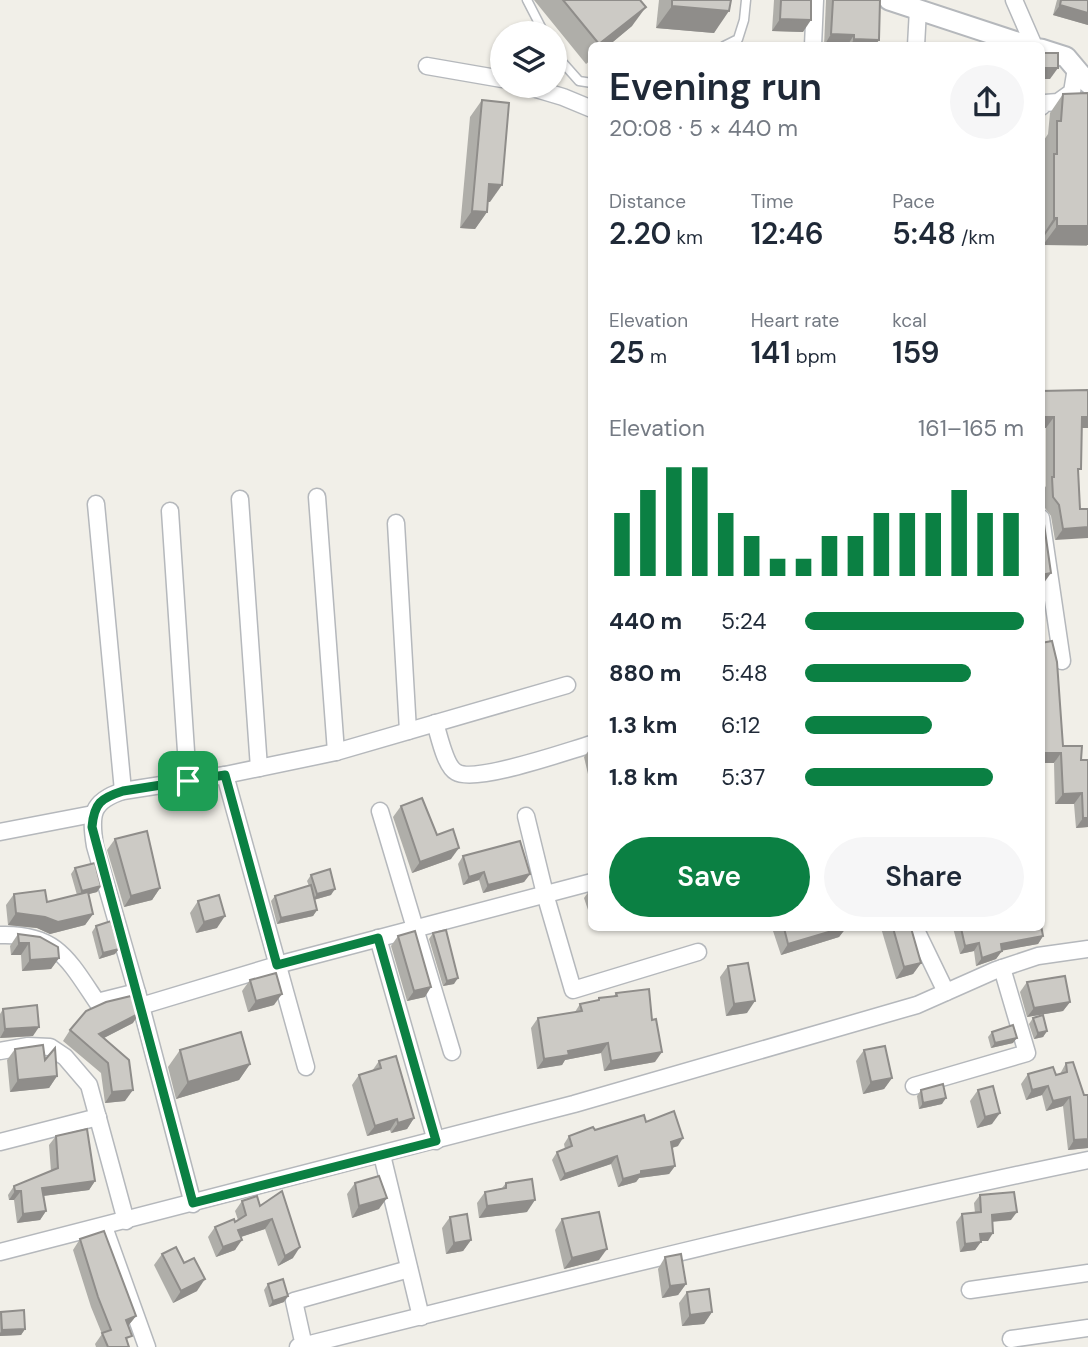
<!DOCTYPE html>
<meta charset="utf-8">
<style>
:root{--surface:#fff;--page:#f6f6f7;--text:#1f2937;--muted:#747a83;--accent:#0b8043}
body{margin:0;font-family:"DM Sans",sans-serif;background:var(--page);color:var(--text);height:100vh;display:flex;flex-direction:column;font-size:26px;white-space:nowrap}
*{box-sizing:border-box;margin:0}
p{font-size:23px;color:var(--muted)}
.icon{flex:none;width:38px;height:38px;fill:none;stroke:currentColor;stroke-width:2;stroke-linecap:round;stroke-linejoin:round}
.map{position:relative;flex:1;overflow:hidden}
.drawer{position:absolute;left:588px;top:42px;width:457px;height:889px;display:flex;flex-direction:column;background:var(--surface);border-radius:10px;box-shadow:0 2px 5px #0004}
.drawer>*{flex:none}
.buttons{position:absolute;left:490px;top:21px;display:grid;gap:14px}
.buttons a{display:grid;place-items:center;width:77px;height:77px;border-radius:50%;background:var(--surface);box-shadow:0 2px 5px #0004;font-size:35px}
.pin{position:absolute;display:grid;place-items:center;width:60px;height:60px;color:#fff;margin:-30px;border-radius:14px;box-shadow:0 4px 10px #0006}
.round{display:grid;place-items:center;flex:none;width:74px;height:74px;border-radius:37px;background:var(--page)}
.head{display:flex;align-items:center;justify-content:space-between;height:119px;padding:0 21px}
h1{font-size:38px;font-weight:600;line-height:52px}
.figures{display:grid;grid-template-columns:repeat(3,1fr);gap:10px;height:119px;padding:7px 21px}
.figures div{display:grid;align-content:center}
.figures b{font-size:30px;font-weight:600}
.figures small{font-size:19px;font-weight:400}
.figures p{font-size:19px}
.chart{height:196px;padding:14px 21px}
.chart p{display:flex;justify-content:space-between}
.chart svg{width:100%;height:126px;margin-top:7px;stroke:var(--accent);stroke-width:6}
.primary-button{display:flex;gap:14px;margin-top:auto;padding:14px 21px}
.primary-button a{flex:1;height:80px;border-radius:42px;background:var(--accent);color:#fff;font-size:28px;font-weight:600;line-height:80px;text-align:center}
.primary-button a+a{background:var(--page);color:var(--text)}
ul{padding:0 21px;list-style:none;font-size:23px}
li{display:grid;grid-template-columns:112px 84px 1fr;align-items:center;height:52px}
li i{height:18px;border-radius:9px;background:var(--accent)}
.map>svg:first-child{display:block}
.lines{fill:none;stroke-linecap:round;stroke-linejoin:round}
.service-casing{stroke:#b5b8bc;stroke-width:11}
.minor-casing{stroke:#b5b8bc;stroke-width:19}
.tertiary-casing{stroke:#b5b8bc;stroke-width:23}
.service{stroke:#fff;stroke-width:8}
.minor{stroke:#fff;stroke-width:16}
.tertiary{stroke:#fff;stroke-width:19}
.wall{fill:#afaea9}
.shaded-wall{fill:#8f8d8a}
.building{fill:#cccac5;stroke:#8f8d8a;stroke-width:2}
.route-casing{stroke:#fff;stroke-width:14}
.route{stroke:#0b8043;stroke-width:9}
</style>
<div class="map">
<svg width="1088" height="1347" viewBox="0 0 1088 1347">
<rect width="100%" height="100%" fill="#f1efe8"/>
<g class="lines">
<g class="service-casing">
<g id="service">
<polyline points="527,0 544,33"/>
<polyline points="724,46 738,39 744,20 746,0"/>
<polyline points="555,54 579,81 592,83"/>
</g>
</g>
<g class="minor-casing">
<g id="minor">
<polyline points="1014,0 1034,46"/>
<polyline points="813,46 815,0"/>
<polyline points="916,46 918,9"/>
<polyline points="427,66 502,79"/>
<polyline points="526,86 563,97 592,109"/>
<polyline points="1041,107 1045,103 1058,102 1072,92 1076,68"/>
<polyline points="317,497 336,752"/>
<polyline points="240,499 259,768"/>
<polyline points="96,504 123,791"/>
<polyline points="170,511 188,781"/>
<polyline points="1041,518 1062,661"/>
<polyline points="396,523 408,731"/>
<path d="M435 723C439 735 445 766 456 772 475 784 567 751 592 744"/>
<polyline points="225,775 306,1067"/>
<polyline points="380,811 452,1052"/>
<polyline points="526,816 545,894 573,990 698,952"/>
<polyline points="0,832 93,814"/>
<polyline points="915,928 946,992"/>
<path d="M0 935C56 933 68 959 97 1002L137 992"/>
<polyline points="378,938 436,1141"/>
<polyline points="141,1006 277,965 592,882"/>
<polyline points="0,1051 28,1046 50,1047 65,1057 89,1085 126,1221"/>
<polyline points="914,1086 1027,1053 1002,968"/>
<polyline points="0,1142 98,1117"/>
<polyline points="382,1155 421,1317"/>
<path d="M193 1204 141 1006 95 846C90 815 91 801 123 791L225 775 336 752 567 685"/>
<polyline points="104,1227 147,1347"/>
<polyline points="0,1252 574,1104 917,1005 996,970 1038,956 1088,949"/>
<polyline points="970,1290 1088,1273"/>
<polyline points="1011,1339 1088,1328"/>
<polyline points="304,1346 294,1301 409,1269"/>
<path d="M298 1347C561 1281 823 1215 1088 1160"/>
</g>
</g>
<g class="tertiary-casing">
<g id="tertiary">
<polyline points="889,0 1029,46"/>
<polyline points="1041,49 1066,57 1088,83"/>
</g>
</g>
<use href="#service" class="service"/>
<use href="#minor" class="minor"/>
<use href="#tertiary" class="tertiary"/>
</g>
<g class="wall">
<polygon points="534,0 640,0 632,26 608,46 592,46 592,59 586,64"/>
<polygon points="659,0 731,0 714,33 656,28"/>
<polygon points="774,0 811,0 803,32 772,31"/>
<polygon points="826,0 880,0 875,46 824,46"/>
<polygon points="1057,0 1088,0 1088,25 1053,15"/>
<polygon points="1063,94 1087,246 1043,245 1043,238 1041,238 1041,173 1043,170 1044,140 1048,134 1050,113"/>
<polygon points="482,100 490,202 488,202 487,212 475,229 460,228 470,117"/>
<polygon points="1088,390 1088,428 1082,428 1078,474 1080,509 1055,540 1051,516 1045,508 1044,489 1046,486 1046,428 1041,428 1041,391"/>
<polygon points="592,746 592,787 591,787 584,757"/>
<polygon points="1063,746 1081,760 1088,827 1076,828 1074,804 1055,804 1054,763"/>
<polygon points="401,806 437,835 451,859 412,873 393,817"/>
<polygon points="115,839 160,888 152,900 124,907 107,850"/>
<polygon points="463,856 530,874 524,882 483,893 479,880 463,885 458,864"/>
<polygon points="75,868 101,886 97,892 88,894 93,914 85,925 50,934 37,928 8,925 6,905 14,894 47,902 77,895 71,874"/>
<polygon points="311,875 331,895 314,900 317,910 313,916 277,924 271,901 275,896 309,886 307,881"/>
<polygon points="592,887 592,922 584,898"/>
<polygon points="198,901 217,928 196,933 190,913"/>
<polygon points="96,926 115,954 99,959 92,932"/>
<polygon points="772,928 846,928 839,937 781,955"/>
<polygon points="881,928 911,928 921,963 913,974 896,979"/>
<polygon points="953,928 1041,928 1043,936 1038,944 1002,950 996,959 976,966 974,951 960,954"/>
<polygon points="433,933 454,984 443,986 429,939"/>
<polygon points="18,934 59,958 51,969 22,971 21,955 11,955 10,946"/>
<polygon points="398,936 425,997 407,1001 391,946"/>
<polygon points="728,966 747,1013 726,1016 720,977"/>
<polygon points="250,980 274,1005 248,1012 242,991"/>
<polygon points="1027,982 1070,1002 1063,1011 1027,1017 1020,992"/>
<polygon points="616,993 655,1062 604,1071 601,1053 565,1060 562,1065 537,1069 531,1028 538,1018 575,1012 580,1004 597,1001 599,998 614,996"/>
<polygon points="3,1009 33,1036 0,1038 0,1014"/>
<polygon points="1033,1018 1047,1031 1043,1037 1034,1039 1029,1024"/>
<polygon points="133,1023 104,1038 125,1101 105,1103 101,1073 63,1041 70,1030"/>
<polygon points="992,1032 1013,1043 991,1048 988,1037"/>
<polygon points="15,1049 45,1060 57,1076 49,1088 10,1092 7,1060"/>
<polygon points="180,1050 250,1064 239,1080 176,1099 168,1067"/>
<polygon points="864,1050 892,1078 884,1089 863,1094 856,1061"/>
<polygon points="379,1061 414,1118 407,1129 391,1133 390,1130 367,1136 352,1085 359,1075 372,1071"/>
<polygon points="1066,1063 1088,1148 1068,1150 1063,1106 1046,1111 1042,1095 1026,1100 1021,1084 1028,1074 1056,1075 1060,1074"/>
<polygon points="921,1090 942,1104 919,1109 917,1096"/>
<polygon points="978,1090 992,1124 977,1128 970,1101"/>
<polygon points="646,1122 678,1146 672,1148 675,1166 669,1174 639,1178 636,1182 618,1187 611,1164 560,1181 552,1160 557,1152 565,1149 564,1144 569,1136 595,1130"/>
<polygon points="56,1136 95,1181 89,1190 43,1196 46,1211 40,1220 17,1223 14,1200 9,1200 8,1195 14,1186 51,1171 49,1145"/>
<polygon points="355,1183 379,1209 352,1218 347,1194"/>
<polygon points="506,1183 527,1212 479,1218 477,1203 485,1192 502,1188"/>
<polygon points="282,1191 293,1258 278,1266 265,1229 241,1237 235,1250 216,1257 208,1237 215,1227 235,1222 238,1220 235,1211 242,1201 260,1206"/>
<polygon points="980,1195 1011,1220 992,1222 988,1241 981,1241 975,1250 960,1252 956,1222 962,1214 975,1213 974,1203"/>
<polygon points="450,1217 471,1240 463,1251 446,1254 442,1228"/>
<polygon points="562,1219 599,1260 564,1269 555,1230"/>
<polygon points="80,1239 136,1316 128,1326 127,1343 129,1347 96,1347 95,1344 102,1334 91,1307 73,1250"/>
<polygon points="162,1254 184,1263 197,1291 173,1303 154,1265"/>
<polygon points="665,1257 686,1284 678,1295 662,1298 658,1269"/>
<polygon points="268,1284 284,1302 269,1307 264,1290"/>
<polygon points="687,1292 712,1312 704,1324 682,1326 679,1303"/>
<polygon points="1,1312 25,1329 21,1335 0,1336 0,1313"/>
</g>
<g class="shaded-wall">
<polygon points="1060,5 1088,13 1088,25 1053,15"/>
<polygon points="672,6 729,11 714,33 656,28"/>
<polygon points="646,7 632,26 608,46 598,46"/>
<polygon points="780,19 811,20 803,32 772,31"/>
<polygon points="831,34 854,35 847,46 824,46"/>
<polygon points="854,39 879,40 875,46 850,46"/>
<polygon points="1041,68 1058,68 1050,79 1041,79"/>
<polygon points="489,184 502,185 490,202 477,201"/>
<polygon points="472,211 487,212 475,229 460,228"/>
<polygon points="1054,218 1057,218 1043,238 1041,238"/>
<polygon points="1057,226 1088,226 1088,245 1043,245"/>
<polygon points="1041,417 1054,417 1046,428 1041,428"/>
<polygon points="1082,417 1088,417 1088,428 1075,428"/>
<polygon points="1088,527 1088,538 1055,540 1063,529"/>
<polygon points="1051,573 1041,587 1041,575"/>
<polygon points="1041,753 1061,753 1054,763 1041,763"/>
<polygon points="1082,793 1074,804 1055,804 1063,794"/>
<polygon points="1083,818 1088,818 1088,827 1076,828"/>
<polygon points="459,848 451,859 412,873 420,862"/>
<polygon points="484,872 479,880 463,885 469,877"/>
<polygon points="530,874 524,882 483,893 488,885"/>
<polygon points="101,886 97,892 78,897 82,891"/>
<polygon points="160,888 152,900 124,907 131,896"/>
<polygon points="335,889 331,895 313,900 317,894"/>
<polygon points="317,910 313,916 277,924 281,918"/>
<polygon points="16,913 93,914 85,925 50,934 37,928 8,925"/>
<polygon points="225,916 217,928 196,933 204,922"/>
<polygon points="842,928 846,928 839,937 781,955 788,944"/>
<polygon points="1043,936 1038,944 995,952 1001,944"/>
<polygon points="19,943 29,943 21,955 11,955"/>
<polygon points="979,943 974,951 960,954 965,946"/>
<polygon points="119,949 115,954 99,959 103,953"/>
<polygon points="1002,951 996,959 976,966 982,958"/>
<polygon points="59,958 51,969 22,971 30,960"/>
<polygon points="921,963 913,974 896,979 904,967"/>
<polygon points="458,978 454,984 443,986 447,981"/>
<polygon points="431,987 425,997 407,1001 414,991"/>
<polygon points="282,994 274,1005 248,1012 256,1001"/>
<polygon points="755,1001 747,1013 726,1016 734,1004"/>
<polygon points="1070,1002 1063,1011 1027,1017 1034,1008"/>
<polygon points="140,1013 133,1023 92,1044 99,1034"/>
<polygon points="39,1027 33,1036 0,1038 5,1029"/>
<polygon points="1047,1031 1043,1037 1034,1039 1038,1033"/>
<polygon points="1017,1038 1013,1043 991,1048 995,1043"/>
<polygon points="608,1043 601,1053 565,1060 562,1065 537,1069 544,1059 568,1051"/>
<polygon points="662,1052 655,1062 604,1071 611,1061"/>
<polygon points="250,1064 239,1080 176,1099 188,1082"/>
<polygon points="57,1076 49,1088 10,1092 18,1080"/>
<polygon points="892,1078 884,1089 863,1094 871,1082"/>
<polygon points="1048,1086 1042,1095 1026,1100 1032,1090"/>
<polygon points="133,1090 125,1101 105,1103 112,1092"/>
<polygon points="1070,1097 1063,1106 1046,1111 1053,1101"/>
<polygon points="946,1098 942,1104 919,1109 923,1103"/>
<polygon points="1000,1113 992,1124 977,1128 985,1117"/>
<polygon points="414,1118 407,1129 391,1133 398,1123"/>
<polygon points="397,1119 390,1130 367,1136 375,1126"/>
<polygon points="683,1138 678,1146 665,1150 671,1142"/>
<polygon points="1088,1139 1088,1148 1068,1150 1074,1140"/>
<polygon points="617,1156 611,1164 560,1181 565,1174"/>
<polygon points="675,1166 669,1174 639,1178 636,1182 618,1187 623,1179 641,1171"/>
<polygon points="95,1181 89,1190 35,1197 42,1188"/>
<polygon points="15,1191 21,1191 14,1200 9,1200"/>
<polygon points="387,1198 379,1209 352,1218 359,1206"/>
<polygon points="535,1200 527,1212 479,1218 487,1206"/>
<polygon points="46,1211 40,1220 17,1223 23,1214"/>
<polygon points="1017,1212 1011,1220 986,1222 992,1215"/>
<polygon points="272,1219 265,1229 231,1240 238,1230"/>
<polygon points="993,1233 988,1241 974,1241 980,1234"/>
<polygon points="242,1240 235,1250 216,1257 223,1247"/>
<polygon points="471,1240 463,1251 446,1254 454,1243"/>
<polygon points="981,1242 975,1250 960,1252 965,1244"/>
<polygon points="300,1247 293,1258 278,1266 285,1256"/>
<polygon points="607,1249 599,1260 564,1269 572,1258"/>
<polygon points="205,1279 197,1291 173,1303 181,1291"/>
<polygon points="686,1284 678,1295 662,1298 670,1286"/>
<polygon points="288,1296 284,1302 269,1307 273,1301"/>
<polygon points="712,1312 704,1324 682,1326 690,1315"/>
<polygon points="136,1316 128,1326 126,1320"/>
<polygon points="25,1329 21,1335 0,1336 0,1333 2,1330"/>
</g>
<g class="building">
<polygon points="563,0 640,0 646,7 599,44"/>
<polygon points="672,0 731,0 729,11 672,6"/>
<polygon points="781,0 811,0 811,20 780,19"/>
<polygon points="833,0 880,0 879,40 854,39 854,35 831,34"/>
<polygon points="1061,0 1088,0 1088,13 1060,5"/>
<rect x="1041" y="53" width="17" height="15"/>
<polygon points="1088,93 1088,226 1057,226 1057,218 1054,218 1054,154 1057,154 1057,121 1061,121 1063,94"/>
<polygon points="482,100 509,103 502,185 489,184 487,212 472,211"/>
<polygon points="1088,390 1088,417 1082,417 1081,469 1078,469 1080,509 1088,509 1088,527 1063,529 1059,505 1053,497 1052,477 1054,477 1054,417 1041,417 1041,391"/>
<polygon points="1041,517 1043,517 1051,573 1041,575"/>
<polygon points="1052,641 1057,662 1063,746 1082,746 1081,760 1088,760 1088,818 1083,818 1082,793 1063,794 1061,753 1041,753 1041,643"/>
<polygon points="422,798 437,835 453,829 459,848 420,862 401,806"/>
<polygon points="147,831 160,888 131,896 115,839"/>
<polygon points="520,841 530,874 488,885 484,872 469,877 463,856"/>
<polygon points="95,863 101,886 82,891 75,868"/>
<polygon points="330,869 335,889 317,894 311,875"/>
<polygon points="311,885 317,910 281,918 275,896"/>
<polygon points="45,890 47,902 88,892 93,914 58,922 45,917 16,913 14,894"/>
<polygon points="219,895 225,916 204,922 198,901"/>
<polygon points="111,921 119,949 103,953 96,926"/>
<polygon points="1041,925 1043,936 1001,944 1002,951 982,958 979,943 965,946 961,928 1041,928"/>
<polygon points="784,928 842,928 788,944"/>
<polygon points="893,928 911,928 921,963 904,967"/>
<polygon points="446,930 458,978 447,981 433,933"/>
<polygon points="415,931 431,987 414,991 398,936"/>
<polygon points="18,934 40,937 58,947 59,958 30,960 29,943 19,943"/>
<polygon points="748,963 755,1001 734,1004 728,966"/>
<polygon points="276,973 282,994 256,1001 250,980"/>
<polygon points="1065,976 1070,1002 1034,1008 1027,982"/>
<polygon points="649,989 652,1020 656,1019 662,1052 611,1061 608,1043 568,1051 569,1055 544,1059 538,1018 582,1011 580,1004 599,1000 599,998 617,996 616,993"/>
<polygon points="131,996 140,1013 99,1034 129,1060 133,1090 112,1092 108,1063 70,1030 86,1011 106,1002"/>
<polygon points="37,1005 39,1027 5,1029 3,1009"/>
<polygon points="1043,1015 1047,1031 1038,1033 1033,1018"/>
<polygon points="1013,1025 1017,1038 995,1043 992,1032"/>
<polygon points="241,1032 250,1064 188,1082 180,1050"/>
<polygon points="43,1045 45,1060 55,1048 57,1076 18,1080 15,1049"/>
<polygon points="885,1046 892,1078 871,1082 864,1050"/>
<polygon points="396,1056 414,1118 398,1123 397,1119 375,1126 359,1075 381,1068 379,1061"/>
<polygon points="1073,1062 1084,1095 1088,1095 1088,1139 1074,1140 1070,1097 1053,1101 1048,1086 1032,1090 1028,1074 1053,1067 1056,1075 1067,1072 1066,1063"/>
<polygon points="943,1084 946,1098 923,1103 921,1090"/>
<polygon points="993,1086 1000,1113 985,1117 978,1090"/>
<polygon points="674,1111 683,1138 671,1142 675,1166 641,1171 641,1174 623,1179 617,1156 565,1174 557,1152 572,1146 569,1136 593,1127 595,1130 644,1115 646,1122"/>
<polygon points="87,1129 95,1181 42,1188 46,1211 23,1214 21,1191 15,1191 14,1186 58,1168 56,1136"/>
<polygon points="379,1176 387,1198 359,1206 355,1183"/>
<polygon points="532,1179 535,1200 487,1206 485,1192 506,1188 506,1183"/>
<polygon points="282,1191 300,1247 285,1256 272,1219 238,1230 242,1240 223,1247 215,1227 234,1219 235,1222 246,1215 242,1201 257,1196 260,1206"/>
<polygon points="1014,1192 1017,1212 992,1215 993,1233 980,1234 981,1242 965,1244 962,1214 981,1212 980,1195"/>
<polygon points="599,1212 607,1249 572,1258 562,1219"/>
<polygon points="467,1214 471,1240 454,1243 450,1217"/>
<polygon points="104,1231 136,1316 126,1320 132,1336 126,1338 129,1347 108,1347 102,1333 111,1330 98,1297 80,1239"/>
<polygon points="176,1247 184,1263 194,1258 205,1279 181,1291 162,1254"/>
<polygon points="681,1254 686,1284 670,1286 665,1257"/>
<polygon points="283,1279 288,1296 273,1301 268,1284"/>
<polygon points="709,1289 712,1312 690,1315 687,1292"/>
<polygon points="24,1310 25,1329 2,1330 1,1312"/>
</g>
<g class="lines">
<g class="route-casing">
<path id="route" d="M225 775 277 965 378 938 436 1141 193 1203 92 827C94 803 101 798 123 791Z"/>
</g>
<use href="#route" class="route"/>
</g>
</svg>
<div class="buttons">
<a><svg class="icon" aria-label="layers" viewBox="0 0 24 24"><path d="M12 4l9 5-9 5-9-5zM3 14l9 5 9-5"/></svg></a>
</div>
<div class="pin" style="left:188px;top:781px;background:#1e9e55"><svg class="icon" aria-label="arrive" viewBox="0 0 24 24"><path d="M6 21V4h12l-3 4 3 4H6"/></svg></div>
<section class="drawer">
<div class="head"><div><h1>Evening run</h1><p>20:08 · 5 × 440 m</p></div><a class="round"><svg class="icon" aria-label="share" viewBox="0 0 24 24"><path d="M12 15V3M7 8l5-5 5 5M5 13v7h14v-7"/></svg></a></div>
<div class="figures">
<div><p>Distance</p><b>2.20<small> km</small></b></div>
<div><p>Time</p><b>12:46</b></div>
<div><p>Pace</p><b>5:48<small> /km</small></b></div>
</div>
<div class="figures">
<div><p>Elevation</p><b>25<small> m</small></b></div>
<div><p>Heart rate</p><b>141<small> bpm</small></b></div>
<div><p>kcal</p><b>159</b></div>
</div>
<div class="chart"><p><span>Elevation</span>161–165 m</p>
<svg viewBox="0 0 160 44" preserveAspectRatio="none"><path d="M5 44V22M15 44V14M25 44V6M35 44V6M45 44V22M55 44V30M65 44V38M75 44V38M85 44V30M95 44V30M105 44V22M115 44V22M125 44V22M135 44V14M145 44V22M155 44V22"/></svg>
</div>
<ul>
<li><b>440 m</b>5:24<i style="width:100%"></i></li>
<li><b>880 m</b>5:48<i style="width:76%"></i></li>
<li><b>1.3 km</b>6:12<i style="width:58%"></i></li>
<li><b>1.8 km</b>5:37<i style="width:86%"></i></li>
</ul>
<div class="primary-button"><a>Save</a><a>Share</a></div>
</section>
</div>
